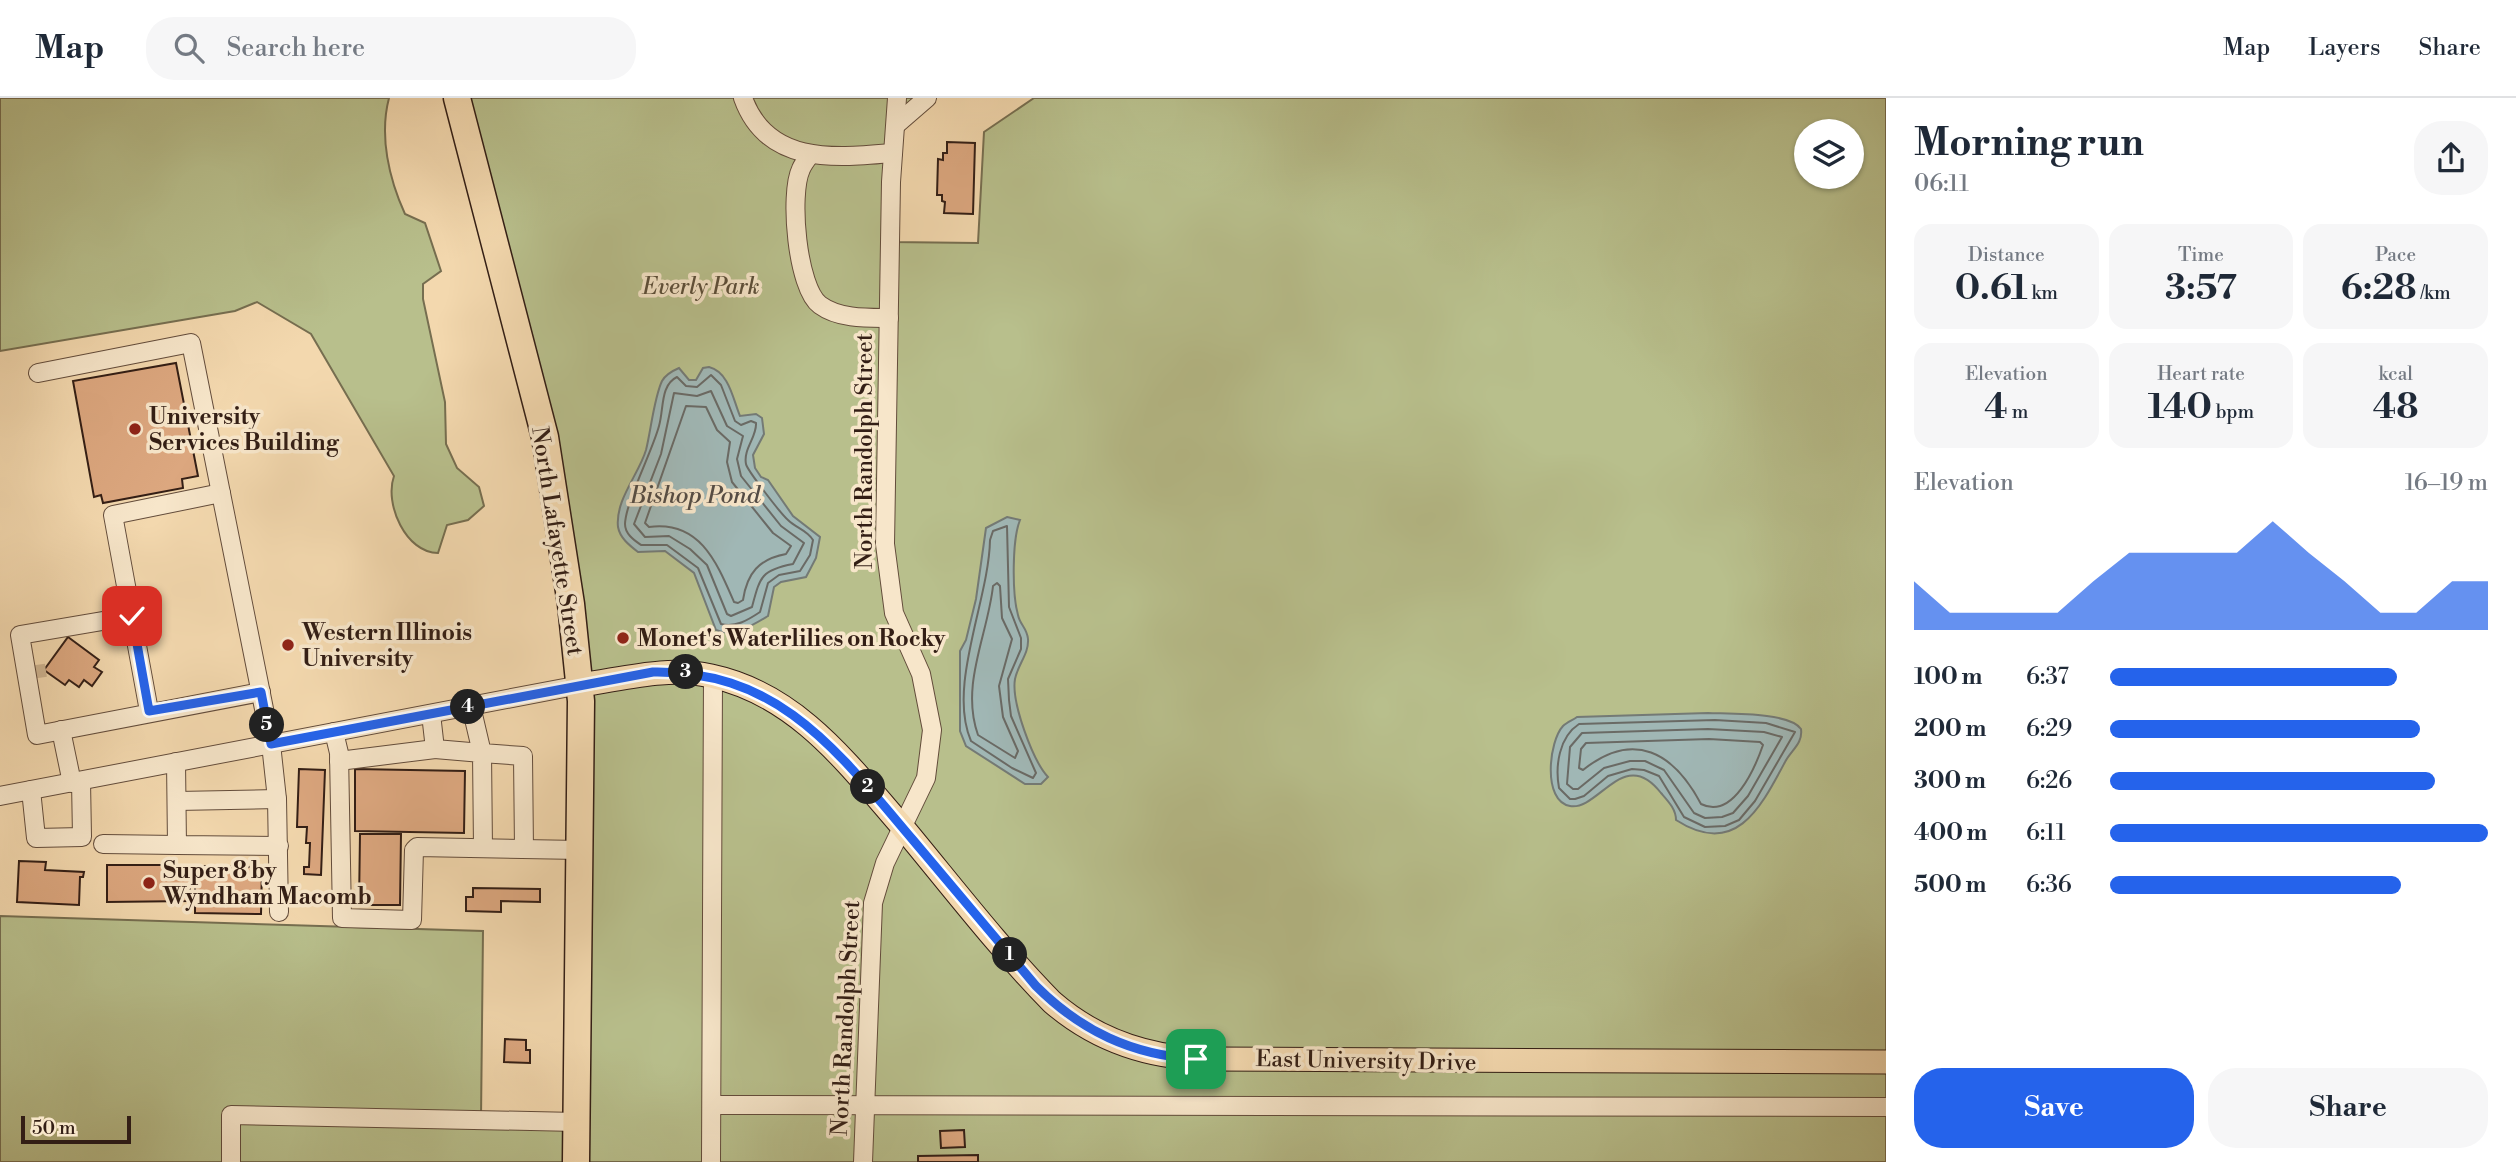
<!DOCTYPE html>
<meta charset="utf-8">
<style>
:root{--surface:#fff;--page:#f6f6f7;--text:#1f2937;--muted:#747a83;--line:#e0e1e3;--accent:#2563eb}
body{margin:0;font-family:"Libre Bodoni",serif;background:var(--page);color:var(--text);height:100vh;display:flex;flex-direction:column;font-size:26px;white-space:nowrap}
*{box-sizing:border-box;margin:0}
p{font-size:23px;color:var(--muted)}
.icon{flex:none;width:38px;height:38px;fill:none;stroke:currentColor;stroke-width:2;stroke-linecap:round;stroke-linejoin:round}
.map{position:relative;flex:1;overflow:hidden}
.panel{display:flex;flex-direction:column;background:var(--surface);width:630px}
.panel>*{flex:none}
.fabs{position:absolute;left:1794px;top:21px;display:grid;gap:14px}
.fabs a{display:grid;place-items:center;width:70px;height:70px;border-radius:50%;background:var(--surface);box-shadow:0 2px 5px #0004;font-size:35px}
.scale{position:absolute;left:21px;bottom:18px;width:110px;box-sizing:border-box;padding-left:7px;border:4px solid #331e15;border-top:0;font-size:19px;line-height:24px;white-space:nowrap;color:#331e15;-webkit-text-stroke:5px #f7e6ca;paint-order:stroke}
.pin{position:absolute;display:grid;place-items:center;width:60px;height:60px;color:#fff;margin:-30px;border-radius:14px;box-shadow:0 4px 10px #0006}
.km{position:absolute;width:35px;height:35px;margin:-18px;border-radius:50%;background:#222;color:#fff;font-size:19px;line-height:35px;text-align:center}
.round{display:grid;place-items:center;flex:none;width:74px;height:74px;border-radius:28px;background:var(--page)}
.summary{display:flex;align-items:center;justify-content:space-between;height:119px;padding:0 28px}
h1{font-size:38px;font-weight:800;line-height:52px}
.stats{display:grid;grid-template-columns:repeat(3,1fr);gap:10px;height:119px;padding:7px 28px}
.stats div{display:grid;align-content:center;border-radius:18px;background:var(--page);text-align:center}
.stats b{font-size:35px;font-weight:800}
.stats small{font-size:19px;font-weight:400}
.stats p{font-size:19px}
.chart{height:196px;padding:14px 28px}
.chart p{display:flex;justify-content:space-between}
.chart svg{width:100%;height:126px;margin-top:7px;fill:var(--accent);opacity:.7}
.button{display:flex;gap:14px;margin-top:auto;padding:14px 28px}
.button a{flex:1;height:80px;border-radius:28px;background:var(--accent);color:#fff;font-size:28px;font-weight:800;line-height:80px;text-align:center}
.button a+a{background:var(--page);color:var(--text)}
ul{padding:0 28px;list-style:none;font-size:23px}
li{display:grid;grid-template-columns:112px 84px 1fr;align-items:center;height:52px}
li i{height:18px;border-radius:9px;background:var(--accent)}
header{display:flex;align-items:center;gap:42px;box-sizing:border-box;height:98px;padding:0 35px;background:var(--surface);border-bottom:2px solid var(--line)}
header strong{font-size:33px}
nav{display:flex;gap:38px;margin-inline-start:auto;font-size:24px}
.search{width:490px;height:63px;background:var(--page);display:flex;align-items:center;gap:18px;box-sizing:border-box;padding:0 24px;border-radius:28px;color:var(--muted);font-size:26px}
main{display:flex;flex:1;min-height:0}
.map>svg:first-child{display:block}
.green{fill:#b8bf8c;stroke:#766e50;stroke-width:2;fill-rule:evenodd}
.water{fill:#a0b7b5;stroke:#747a75;stroke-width:2}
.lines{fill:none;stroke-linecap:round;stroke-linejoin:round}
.shore{stroke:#6a6a65;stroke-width:2}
.building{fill:#dca77f;stroke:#331e15;stroke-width:2}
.minor-tunnel{stroke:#cdb38f;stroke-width:18;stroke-dasharray:18 9;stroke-linecap:butt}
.minor-casing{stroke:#634c3b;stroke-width:20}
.major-casing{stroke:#331e15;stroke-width:25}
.highway-casing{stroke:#331e15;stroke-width:29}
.minor{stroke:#f7e6ca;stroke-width:18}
.major{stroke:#f3d8ae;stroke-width:23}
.highway{stroke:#f3d8ae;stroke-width:26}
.route-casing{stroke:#fff;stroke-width:14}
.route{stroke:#2563eb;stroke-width:9}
.poi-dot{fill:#8f2418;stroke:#f7e6ca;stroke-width:2.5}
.labels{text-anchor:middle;stroke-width:7;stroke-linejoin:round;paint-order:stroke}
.park-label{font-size:23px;font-style:italic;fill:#5b4e39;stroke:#f7e6ca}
.poi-label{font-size:23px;font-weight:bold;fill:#331e15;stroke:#f7e6ca;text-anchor:start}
.street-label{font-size:23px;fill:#331e15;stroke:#f7e6ca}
.water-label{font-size:24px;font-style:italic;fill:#544c45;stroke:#f7e6ca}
</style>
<header>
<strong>Map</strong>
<div class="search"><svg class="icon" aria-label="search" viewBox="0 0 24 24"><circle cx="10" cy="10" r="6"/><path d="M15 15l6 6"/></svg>Search here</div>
<nav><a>Map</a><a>Layers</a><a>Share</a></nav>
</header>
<main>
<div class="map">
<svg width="1886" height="1064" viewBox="0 0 1886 1064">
<rect width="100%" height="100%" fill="#f3d8ae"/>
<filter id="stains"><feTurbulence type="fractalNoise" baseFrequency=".00286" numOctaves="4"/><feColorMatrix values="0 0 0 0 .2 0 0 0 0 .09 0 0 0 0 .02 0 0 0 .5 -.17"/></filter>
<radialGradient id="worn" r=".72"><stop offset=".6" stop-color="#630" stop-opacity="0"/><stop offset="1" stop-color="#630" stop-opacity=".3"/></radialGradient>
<g class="green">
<path d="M0 0H389C379 38 389 81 405 116L425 125 441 173 423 186V201L445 304 446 346 457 370 479 389 484 408 468 422 447 427 438 455C406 455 384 406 394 378L311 236 257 204 235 213 0 253Z"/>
<path d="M458 0H927L897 26 891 144 978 145 984 34 1034 0H1886V1064H0V818L483 833 481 1021 577 1024 571 506ZM1806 33H1852V79H1806Z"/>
</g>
<g class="water">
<path d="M709 269C729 274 733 301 740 318L756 316 762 320 764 336 753 357 755 370 761 379 768 382 793 418 820 439 816 460 806 479 781 484 774 489 768 518C753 527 733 540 716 532L694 475 665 453 638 454C629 447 620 440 618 429 615 402 639 376 646 352 651 332 654 300 662 283 666 276 672 273 679 270L689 282H696L703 270Z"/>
<path d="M1007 419 1020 422C1012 442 1012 496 1018 517 1020 527 1027 530 1028 541 1029 556 1018 566 1015 581 1011 604 1033 663 1048 679L1041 686H1025L966 648 960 633V553L966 542 976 501 986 430Z"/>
<path d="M1708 615C1729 616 1789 614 1801 631 1803 646 1791 652 1785 664 1760 711 1735 760 1676 722 1676 711 1668 703 1661 695 1624 647 1599 713 1570 708 1542 703 1549 643 1563 628 1567 624 1573 622 1577 619Z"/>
</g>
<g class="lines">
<g class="shore">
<path d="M711 277 721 287 735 323 741 327 751 323 756 325C757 339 743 351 746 366 747 372 781 416 788 422 796 430 807 432 813 442L810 457 800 473 779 477 768 485 760 514C748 522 735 530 721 526L698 470 667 447H641C634 442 625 436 625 426 626 403 652 354 659 328 664 311 660 287 677 279L686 288 697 289Z"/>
<path d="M711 293 727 328 743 338 737 361 741 378 781 428 804 445 793 466C761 472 760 479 752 509L731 518 727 516 707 467 690 451 669 438 645 439 634 426 661 356 674 295 697 298Z"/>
<path d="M686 308 706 309 717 332 730 344 727 364 732 384 773 435 791 448 786 456C759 461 747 475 743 502L738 505 734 504C717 465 700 422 649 429L645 425Z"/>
<path d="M1007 428 1009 509 1021 540V551L1008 581 1009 602 1011 618 1036 675 1033 680 1012 670 971 643C947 588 989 502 990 442L993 433Z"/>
<path d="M997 485 1000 488 1002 520 1012 541 999 588 1003 619 1018 653 1015 660 978 637C960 587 988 536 993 488Z"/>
<path d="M1715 622 1766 625 1795 634 1755 703 1739 722 1725 728 1705 729 1684 719 1659 678 1644 672 1632 671 1608 678 1584 698 1575 701H1570L1559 690C1555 668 1559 639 1579 626Z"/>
<polygon points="1708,631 1764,634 1782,639 1748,698 1733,715 1722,719 1705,720 1694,715 1664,672 1645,663 1630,663 1604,670 1578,691 1573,691 1567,686 1570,649 1582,635"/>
<path d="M1709 641 1760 644 1763 647C1755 670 1733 722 1701 706 1674 655 1634 631 1583 672L1579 670 1581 651 1586 645Z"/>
</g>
</g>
<g class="building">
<polygon points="947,44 975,45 973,116 944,115 945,104 942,103 942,97 937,97 938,61 943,62 943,55 947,55"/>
<polygon points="176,265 198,378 182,381 183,390 103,405 101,397 94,399 73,283"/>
<polygon points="68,539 99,562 94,569 102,574 92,588 84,582 79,589 69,582 65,587 44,572"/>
<polygon points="299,671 325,672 321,777 304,776 304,769 309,769 310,745 306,745 307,729 297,729"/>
<polygon points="355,671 465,673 464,735 355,733"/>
<polygon points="360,736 401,736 400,807 359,807"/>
<polygon points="19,763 46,764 45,772 84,774 83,779 80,779 79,807 17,804"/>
<polygon points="107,767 190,767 190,803 107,804"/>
<polygon points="195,768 262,769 261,816 195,815"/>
<polygon points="473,790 540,791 540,804 501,803 501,814 466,813 466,799 473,799"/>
<polygon points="505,941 526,942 526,952 530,952 530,965 504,964"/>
<polygon points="964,1032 965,1049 941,1050 940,1033"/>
<polygon points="978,1057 978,1064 918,1064 918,1058"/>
</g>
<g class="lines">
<polyline class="minor-tunnel" points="36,567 38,580"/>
<g class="minor-casing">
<g id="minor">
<path d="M743 0C767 67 834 60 893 55"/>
<polyline points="897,26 927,0"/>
<path d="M810 57C807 61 803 66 801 71 789 96 797 190 820 207 839 221 867 220 889 220"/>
<polyline points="38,275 191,245 271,646 277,701 279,814"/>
<polyline points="132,518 20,537 37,637 261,594"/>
<polyline points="471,608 482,655 523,658 524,751"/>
<polyline points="149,613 113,417 221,395"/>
<polyline points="431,616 435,651 482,655 483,750"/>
<polyline points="61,632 72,685"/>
<polyline points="334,634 339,655 342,820 412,822 414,752 417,749 580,752"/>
<polyline points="339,663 435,651"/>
<polyline points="176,664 177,747 279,748"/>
<polyline points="31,692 36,740 82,739 81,683"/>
<polyline points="0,698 580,587"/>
<polyline points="177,703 277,701"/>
<polyline points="103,746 177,747"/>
<polyline points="712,1007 1886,1009"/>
<polyline points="231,1064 231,1017 577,1024"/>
<polyline points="711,1064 713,578"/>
<polyline points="863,1064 873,805 885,765 926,680 932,632 921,576 894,515 885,446 891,84 897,0"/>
</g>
</g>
<g class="major-casing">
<path id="major" d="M580 587C624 581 666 568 711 578 796 596 847 665 900 726 950 786 998 849 1052 904 1097 943 1150 960 1208 961L1886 964"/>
</g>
<g class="highway-casing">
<polyline id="highway" points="457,0 545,339 571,506 581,603 576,1064"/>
</g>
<use href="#minor" class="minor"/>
<use href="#major" class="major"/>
<use href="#highway" class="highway"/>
</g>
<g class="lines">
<g class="route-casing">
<path id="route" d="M132 518 149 613 261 594 271 646 653 574C780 572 838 654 913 742 954 790 995 839 1036 888 1081 933 1132 957 1196 961"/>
</g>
<use href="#route" class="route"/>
</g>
<g class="poi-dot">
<circle cx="135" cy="331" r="7"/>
<circle cx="623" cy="540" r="7"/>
<circle cx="288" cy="547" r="7"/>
<circle cx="149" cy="785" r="7"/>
</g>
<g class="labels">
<g class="park-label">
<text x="701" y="196">Everly Park</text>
</g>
<g class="poi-label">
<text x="149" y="326">University<tspan x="149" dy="26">Services Building</tspan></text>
<text x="302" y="542">Western Illinois<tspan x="302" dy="26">University</tspan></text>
<text x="637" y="548">Monet's Waterlilies on Rocky</text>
<text x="163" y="780">Super 8 by<tspan x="163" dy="26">Wyndham Macomb</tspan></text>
</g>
<g class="street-label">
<text transform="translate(864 353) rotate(-90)" y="8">North Randolph Street</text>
<text transform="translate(558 443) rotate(81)" y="8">North Lafayette Street</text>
<text transform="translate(845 920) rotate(-87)" y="8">North Randolph Street</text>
<text transform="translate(1366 962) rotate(1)" y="8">East University Drive</text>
</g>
<g class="water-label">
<text x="695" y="405">Bishop Pond</text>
</g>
</g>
<rect width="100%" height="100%" filter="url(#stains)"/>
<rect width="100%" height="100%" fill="url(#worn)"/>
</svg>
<div class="fabs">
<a><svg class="icon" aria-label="layers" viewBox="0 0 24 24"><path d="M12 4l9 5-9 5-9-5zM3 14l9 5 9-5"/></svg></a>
</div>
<div class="scale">50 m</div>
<div class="pin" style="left:1196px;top:961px;background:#1e9e55"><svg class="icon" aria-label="arrive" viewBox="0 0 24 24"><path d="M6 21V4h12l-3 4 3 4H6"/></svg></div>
<div class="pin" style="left:132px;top:518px;background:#d93025"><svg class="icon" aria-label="check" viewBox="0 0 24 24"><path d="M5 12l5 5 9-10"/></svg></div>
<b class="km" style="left:1010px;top:857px">1</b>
<b class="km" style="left:868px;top:689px">2</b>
<b class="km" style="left:686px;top:574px">3</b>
<b class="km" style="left:468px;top:609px">4</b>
<b class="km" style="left:267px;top:627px">5</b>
</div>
<section class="panel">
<div class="summary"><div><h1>Morning run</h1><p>06:11</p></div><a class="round"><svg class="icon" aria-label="share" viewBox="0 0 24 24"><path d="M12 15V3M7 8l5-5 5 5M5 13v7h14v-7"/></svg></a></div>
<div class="stats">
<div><p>Distance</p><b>0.61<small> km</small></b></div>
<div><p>Time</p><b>3:57</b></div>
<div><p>Pace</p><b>6:28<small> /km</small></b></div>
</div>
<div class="stats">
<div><p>Elevation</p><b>4<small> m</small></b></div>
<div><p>Heart rate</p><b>140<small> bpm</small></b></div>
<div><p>kcal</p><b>48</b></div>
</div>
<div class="chart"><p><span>Elevation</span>16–19 m</p>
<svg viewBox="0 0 160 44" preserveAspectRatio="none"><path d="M0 44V27L10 38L20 38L30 38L40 38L50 27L60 17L70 17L80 17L90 17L100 6L110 17L120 27L130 38L140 38L150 27L160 27V44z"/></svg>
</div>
<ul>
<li><b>100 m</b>6:37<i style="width:76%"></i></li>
<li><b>200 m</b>6:29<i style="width:82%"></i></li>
<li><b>300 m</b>6:26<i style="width:86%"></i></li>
<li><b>400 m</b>6:11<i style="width:100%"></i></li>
<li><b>500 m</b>6:36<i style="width:77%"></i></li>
</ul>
<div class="button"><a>Save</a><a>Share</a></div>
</section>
</main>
